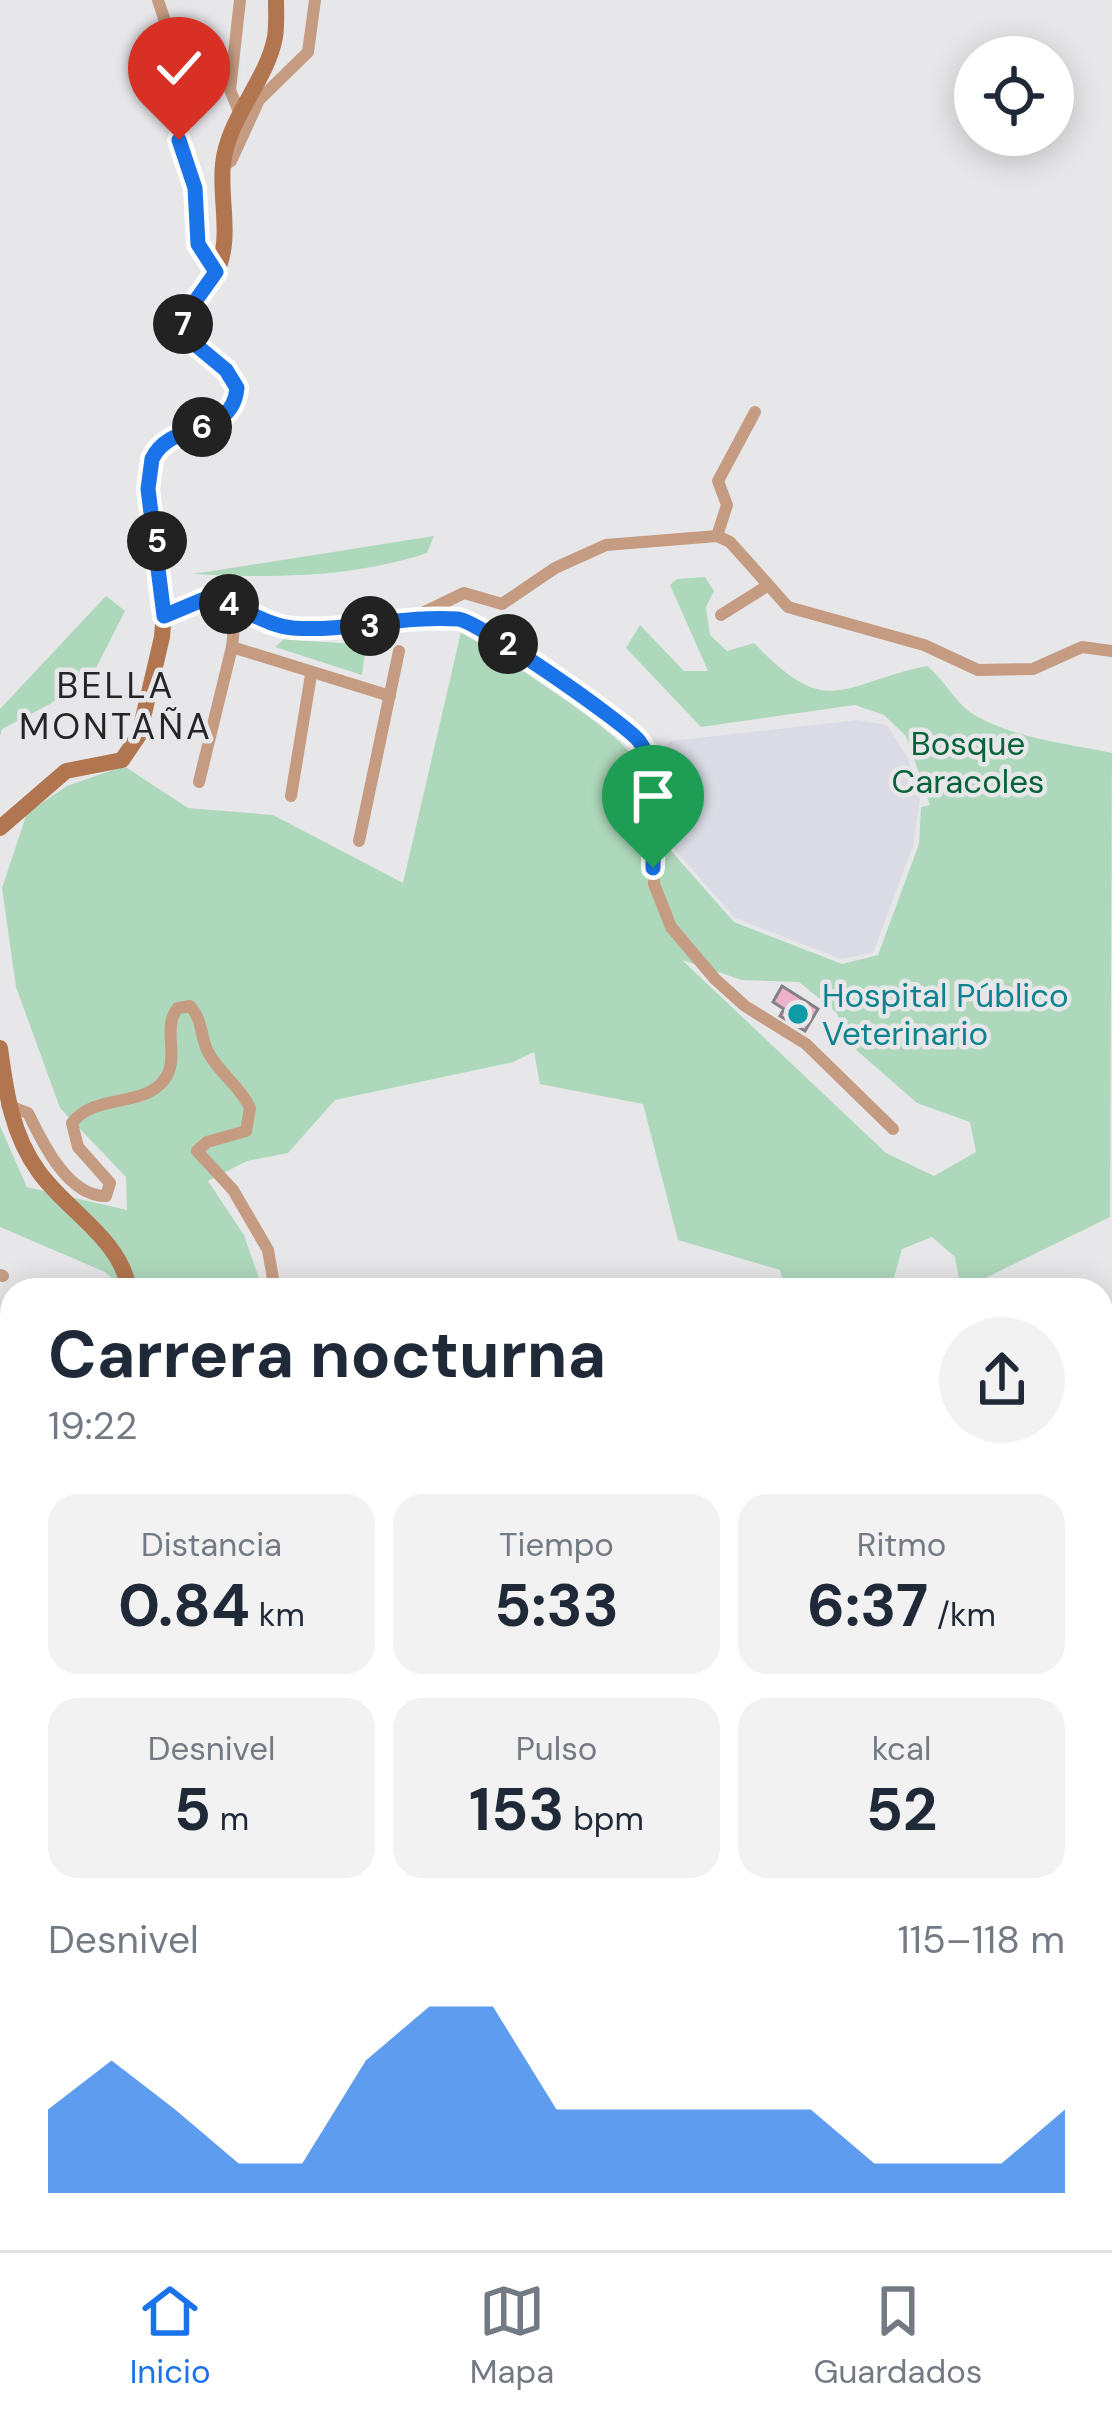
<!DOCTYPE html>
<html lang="es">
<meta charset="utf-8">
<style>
:root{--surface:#fff;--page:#f2f2f3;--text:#1f2937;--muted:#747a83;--line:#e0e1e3;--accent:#1a73e8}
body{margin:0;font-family:"DM Sans",sans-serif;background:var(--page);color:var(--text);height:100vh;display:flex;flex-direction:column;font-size:45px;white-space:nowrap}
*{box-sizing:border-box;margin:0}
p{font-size:39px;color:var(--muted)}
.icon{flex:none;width:66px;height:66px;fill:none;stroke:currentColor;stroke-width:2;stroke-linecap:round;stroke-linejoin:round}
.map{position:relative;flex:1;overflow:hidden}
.drawer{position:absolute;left:0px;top:1278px;width:1113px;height:972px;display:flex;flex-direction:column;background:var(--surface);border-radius:36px 36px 0 0;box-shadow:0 6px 30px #0003}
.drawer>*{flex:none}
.fabs{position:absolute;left:954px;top:36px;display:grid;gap:24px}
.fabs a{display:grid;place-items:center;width:120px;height:120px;border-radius:50%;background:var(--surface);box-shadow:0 6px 30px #0003;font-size:60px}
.pin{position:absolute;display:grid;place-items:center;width:102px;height:102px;color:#fff;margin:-123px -51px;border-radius:50% 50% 50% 0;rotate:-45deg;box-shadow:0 0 12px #0007}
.pin .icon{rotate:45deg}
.km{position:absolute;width:60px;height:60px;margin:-30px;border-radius:50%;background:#222;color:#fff;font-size:33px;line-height:60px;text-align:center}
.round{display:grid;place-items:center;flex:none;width:126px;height:126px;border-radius:63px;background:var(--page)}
.head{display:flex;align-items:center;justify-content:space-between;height:204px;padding:0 48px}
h1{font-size:66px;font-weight:700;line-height:90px}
.stats{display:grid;grid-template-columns:repeat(3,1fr);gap:18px;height:204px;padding:12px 48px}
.stats div{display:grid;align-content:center;border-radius:30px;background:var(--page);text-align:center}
.stats b{font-size:60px;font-weight:700}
.stats small{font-size:33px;font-weight:400}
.stats p{font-size:33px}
.chart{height:336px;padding:24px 48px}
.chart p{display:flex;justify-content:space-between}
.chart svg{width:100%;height:216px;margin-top:12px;fill:var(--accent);opacity:.7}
.tab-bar{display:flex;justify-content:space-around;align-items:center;height:168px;border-top:3px solid var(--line);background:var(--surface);font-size:33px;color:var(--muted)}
.tab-bar a{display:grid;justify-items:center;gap:6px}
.tab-bar .on{color:var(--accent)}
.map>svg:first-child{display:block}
.built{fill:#dbdbe5}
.green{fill:#aed8bc;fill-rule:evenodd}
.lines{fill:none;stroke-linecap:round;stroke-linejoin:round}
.stream{stroke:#539bab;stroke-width:3}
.building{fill:#edb2cb;stroke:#848182;stroke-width:3}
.street{stroke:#c59c82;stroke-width:12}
.secondary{stroke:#b1764f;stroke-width:16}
.route-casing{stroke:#fff;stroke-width:24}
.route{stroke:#1a73e8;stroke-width:15}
.culture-dot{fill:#0f9aa8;stroke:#e7e7ea;stroke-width:4.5}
.labels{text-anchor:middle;stroke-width:9;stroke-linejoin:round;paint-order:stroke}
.park-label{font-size:33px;fill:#046339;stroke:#e7e7ea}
.culture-label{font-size:33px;fill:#0d838f;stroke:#e7e7ea;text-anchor:start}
.neighbourhood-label{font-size:36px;letter-spacing:3px;fill:#252526;stroke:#e7e7ea}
</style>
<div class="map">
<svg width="1112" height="2250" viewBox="0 0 1112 2250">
<rect width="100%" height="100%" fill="#e7e7ea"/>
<polygon class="built" points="858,720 887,725 908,758 920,799 913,846 873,953 841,959 735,918 666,840 669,813 659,752 671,741"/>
<g class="green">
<path d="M434 536 427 553C352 578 271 578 193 574Z"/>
<path d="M705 577 714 591 706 607 710 635 727 651 754 643C829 721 839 684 927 666 944 679 956 704 973 714 1012 738 1069 744 1112 753L1110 1217 961 1290 955 1257 932 1237 902 1249 893 1281 785 1290 780 1270 678 1240 643 1104 540 1084 534 1052 513 1062 335 1100 288 1153 247 1161 208 1181 244 1235 263 1290 250 1285 244 1290H125L105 1272 0 1227V1126L27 1187 127 1210 126 1177 60 1108 16 987 2 888 27 813 67 786 124 766 188 808 273 815 403 883 461 632C491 650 619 731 631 755 643 782 642 810 643 839L665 844 734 922 842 964 878 955 919 844 921 807 930 805 906 736 884 715 855 705 701 727 626 648 640 625 684 671H708L670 585 677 579ZM682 960 742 980 799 982 836 1012 854 1048 917 1103 970 1122 976 1152 934 1176 886 1153Z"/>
<polygon points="106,596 125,611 95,670 50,704 2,729 0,736 0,709"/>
<polygon points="284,639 366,645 362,675 275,647"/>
<polygon points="0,1578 12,1589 12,1931 0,1937"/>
<polygon points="12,1976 12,2238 673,2238 676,2250 0,2250 0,1984"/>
</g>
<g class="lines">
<polyline class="stream" points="1101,2036 1112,2029"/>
</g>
<polygon class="building" points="782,986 818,1009 805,1031 780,1016 784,1009 773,1002"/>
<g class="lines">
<g class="street">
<polyline points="158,0 188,91 179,140 195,188 198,244 216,273"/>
<polyline points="240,0 230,90 240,114"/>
<polyline points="224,165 231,161 259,100 308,52 315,0"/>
<polyline points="717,536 727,505 718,481 755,412"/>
<polyline points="721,615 767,586"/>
<polyline points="164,617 207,598 275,626 296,628 347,629 444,619 481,625 641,742 653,791 654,884 671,927 715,979 745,1006 806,1044 893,1129"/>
<polyline points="412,618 464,593 502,604 555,568 606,545 717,536 730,542 788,607 924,645 978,670 1033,669 1082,647 1112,651"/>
<polyline points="232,647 390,696"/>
<polyline points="199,782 232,647 236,607"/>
<polyline points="291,796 311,675"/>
<polyline points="359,841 399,651"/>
<path d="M7 1105 28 1113C42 1142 68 1197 106 1196L110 1183 78 1147 72 1123C95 1093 143 1108 164 1080 181 1059 161 1027 178 1008L190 1006C203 1020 200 1036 208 1052 219 1073 240 1086 250 1108L246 1131 207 1142 197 1151 233 1190 268 1250 275 1290"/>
<polyline points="0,1275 3,1276"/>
<polyline points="27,1290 47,1284"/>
<polyline points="1101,1320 1112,1317"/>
<polyline points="0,1321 12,1307"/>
<polyline points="1112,1464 1112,1485"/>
<polyline points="1101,1732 1112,1743"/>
</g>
<g class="secondary">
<path d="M0 828 66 771 122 760 139 735 162 637 165 599 148 472 163 443C185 431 224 429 234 405 251 359 170 359 184 318 190 302 208 289 216 273 233 239 219 199 223 164 228 117 267 81 275 37 277 25 276 12 276 0"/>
<path d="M0 1048C6 1093 12 1135 39 1172 67 1211 122 1240 129 1290"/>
<polyline points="0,1361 12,1356"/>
</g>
</g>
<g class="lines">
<g class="route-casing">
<path id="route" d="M179 140 195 188 198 244 216 272 184 317 185 336 226 370 237 388C232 439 171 419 152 459L148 489 164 616 207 598C238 603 262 625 293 628 348 632 403 615 458 619 478 621 625 723 639 741 660 768 653 835 653 868"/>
</g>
<use href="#route" class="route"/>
</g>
<circle class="culture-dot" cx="798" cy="1014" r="12"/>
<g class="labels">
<g class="park-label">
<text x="968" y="755">Bosque<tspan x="968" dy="38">Caracoles</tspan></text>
</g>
<g class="culture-label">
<text x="822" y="1007">Hospital Público<tspan x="822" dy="38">Veterinario</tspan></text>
</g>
<g class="neighbourhood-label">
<text x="116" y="698">BELLA<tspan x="116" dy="41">MONTAÑA</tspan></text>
</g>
</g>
</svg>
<div class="fabs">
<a><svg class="icon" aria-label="locate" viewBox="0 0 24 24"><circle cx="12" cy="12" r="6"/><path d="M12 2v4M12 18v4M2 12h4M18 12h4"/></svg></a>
</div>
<div class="pin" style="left:653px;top:868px;background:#1e9e55"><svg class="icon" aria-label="arrive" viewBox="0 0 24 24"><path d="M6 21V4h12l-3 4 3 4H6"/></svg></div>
<div class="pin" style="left:179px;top:140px;background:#d93025"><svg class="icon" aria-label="check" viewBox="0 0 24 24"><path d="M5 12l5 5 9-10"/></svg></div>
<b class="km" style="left:508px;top:644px">2</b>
<b class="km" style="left:370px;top:626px">3</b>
<b class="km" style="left:229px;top:604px">4</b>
<b class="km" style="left:157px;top:541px">5</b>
<b class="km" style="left:202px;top:427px">6</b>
<b class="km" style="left:183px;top:324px">7</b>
<section class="drawer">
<div class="head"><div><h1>Carrera nocturna</h1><p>19:22</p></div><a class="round"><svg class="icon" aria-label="share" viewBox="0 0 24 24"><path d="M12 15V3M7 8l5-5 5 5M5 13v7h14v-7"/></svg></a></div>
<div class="stats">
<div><p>Distancia</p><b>0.84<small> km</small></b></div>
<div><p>Tiempo</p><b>5:33</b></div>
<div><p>Ritmo</p><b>6:37<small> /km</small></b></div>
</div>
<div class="stats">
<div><p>Desnivel</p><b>5<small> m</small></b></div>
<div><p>Pulso</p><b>153<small> bpm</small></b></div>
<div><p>kcal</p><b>52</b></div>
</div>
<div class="chart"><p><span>Desnivel</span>115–118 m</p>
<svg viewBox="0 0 160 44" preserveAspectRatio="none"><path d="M0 44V27L10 17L20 27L30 38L40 38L50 17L60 6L70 6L80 27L90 27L100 27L110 27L120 27L130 38L140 38L150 38L160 27V44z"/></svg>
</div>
</section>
</div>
<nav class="tab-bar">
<a class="on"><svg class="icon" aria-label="home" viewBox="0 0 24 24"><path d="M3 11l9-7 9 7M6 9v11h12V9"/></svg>Inicio</a>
<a><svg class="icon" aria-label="map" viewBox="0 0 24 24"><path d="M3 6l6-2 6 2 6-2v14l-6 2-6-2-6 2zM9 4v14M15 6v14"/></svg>Mapa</a>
<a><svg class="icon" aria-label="saved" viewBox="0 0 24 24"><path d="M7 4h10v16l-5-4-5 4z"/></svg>Guardados</a>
</nav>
